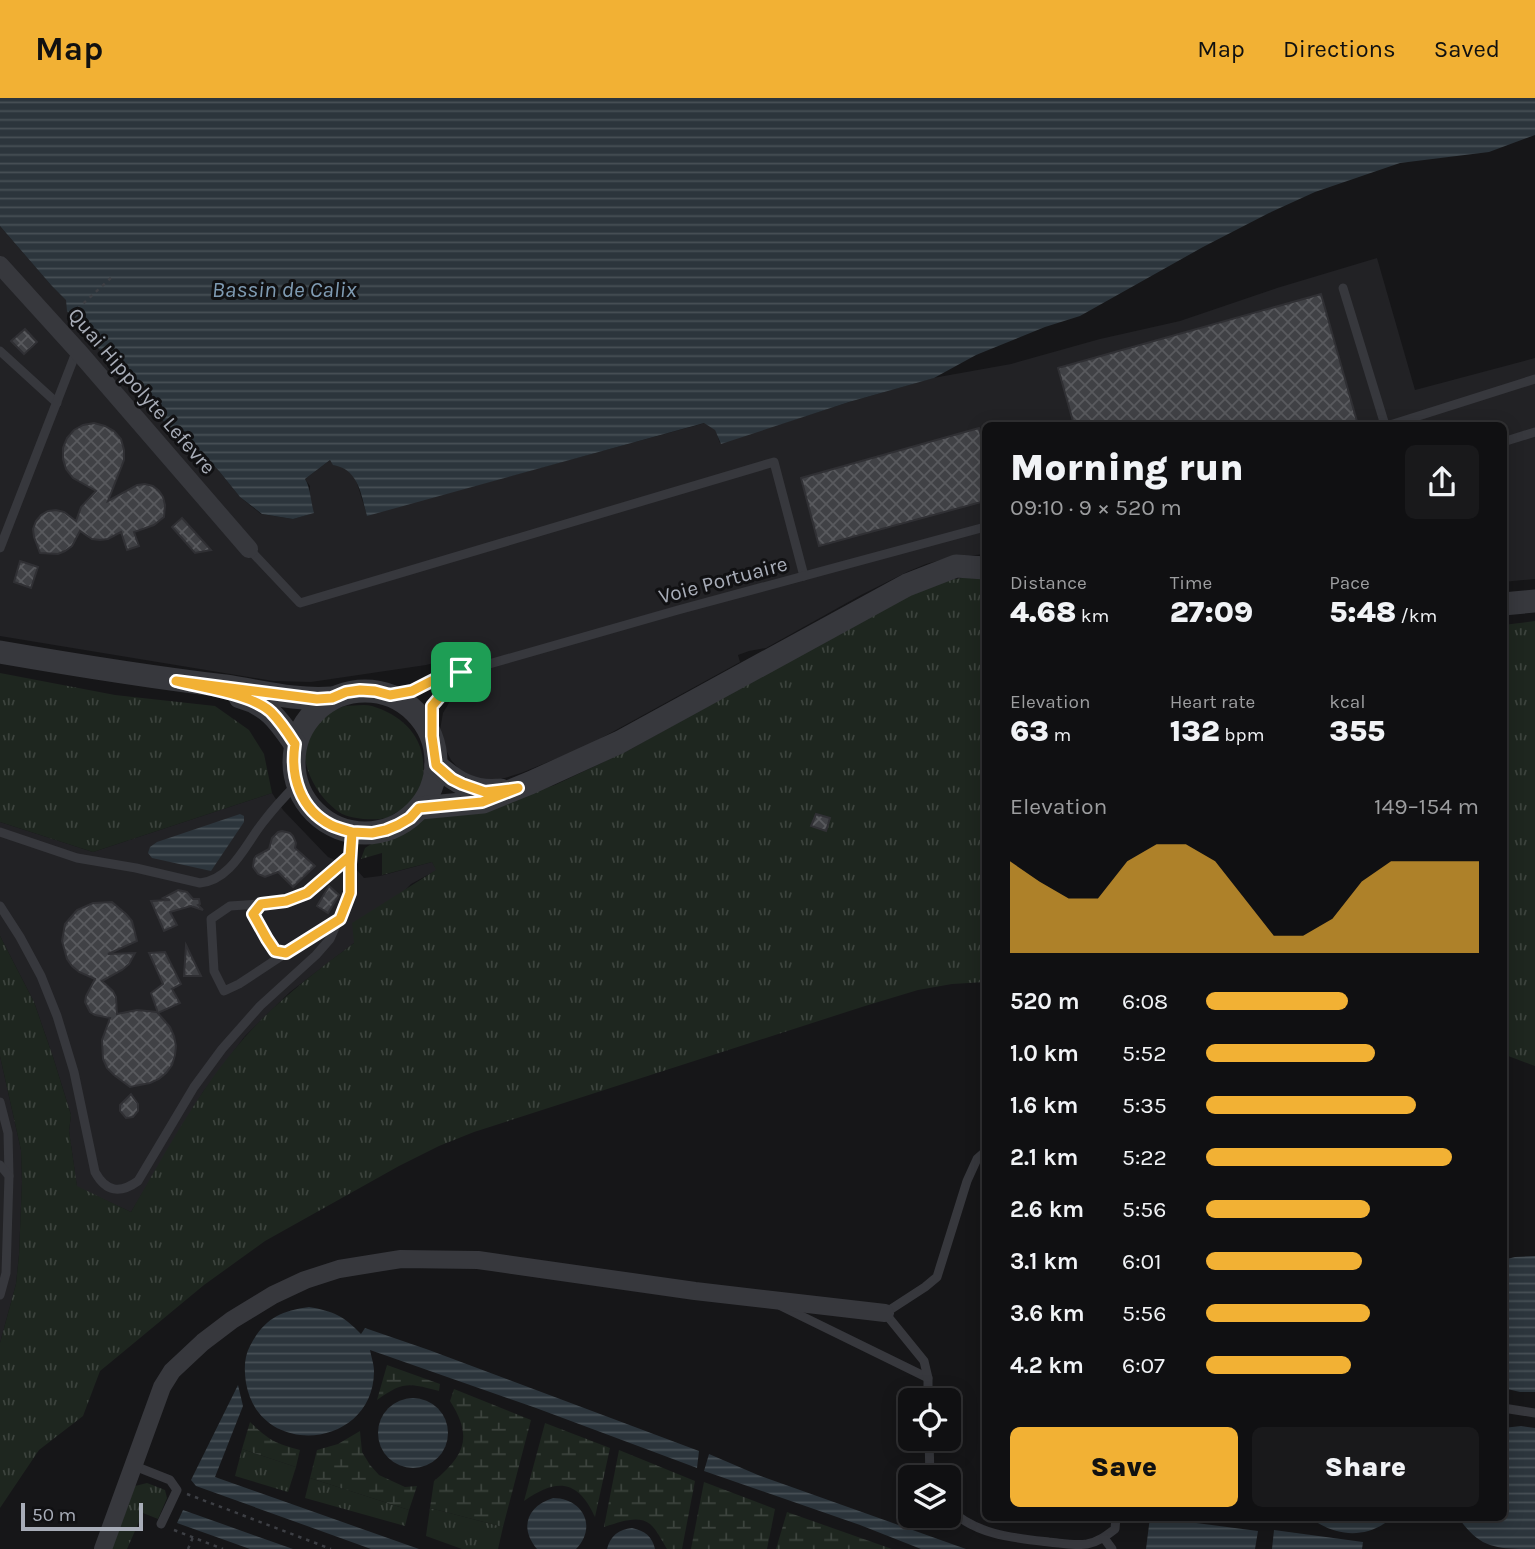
<!DOCTYPE html>
<meta charset="utf-8">
<style>
:root{--surface:#101012;--page:#19191b;--text:#f1f3f6;--muted:#9c9d9f;--line:#303032;--accent:#f2b134}
body{margin:0;font-family:Karla,sans-serif;background:var(--page);color:var(--text);height:100vh;display:flex;flex-direction:column;font-size:26px;white-space:nowrap}
*{box-sizing:border-box;margin:0}
p{font-size:23px;color:var(--muted)}
.icon{flex:none;width:38px;height:38px;fill:none;stroke:currentColor;stroke-width:2;stroke-linecap:round;stroke-linejoin:round}
.map{position:relative;flex:1;overflow:hidden}
.sheet{position:absolute;left:982px;top:324px;width:525px;height:1099px;display:flex;flex-direction:column;background:var(--surface);border-radius:10px;box-shadow:0 4px 18px #0003,0 0 0 2px var(--line)}
.sheet>*{flex:none}
.tools{position:absolute;left:898px;top:1290px;display:grid;gap:14px}
.tools a{display:grid;place-items:center;width:63px;height:63px;border-radius:10px;background:var(--surface);box-shadow:0 4px 18px #0003,0 0 0 2px var(--line);font-size:35px}
.scale{position:absolute;left:21px;bottom:18px;width:122px;box-sizing:border-box;padding-left:7px;border:4px solid #a8adb8;border-top:0;font-size:19px;line-height:24px;white-space:nowrap;color:#a8adb8;-webkit-text-stroke:5px #111113;paint-order:stroke}
.pin{position:absolute;display:grid;place-items:center;width:60px;height:60px;color:#fff;margin:-30px;border-radius:14px;box-shadow:0 4px 10px #0006}
.round{display:grid;place-items:center;flex:none;width:74px;height:74px;border-radius:10px;background:var(--page)}
.headline{display:flex;align-items:center;justify-content:space-between;height:119px;padding:0 28px}
h1{font-size:38px;font-weight:800;line-height:52px}
.stats{display:grid;grid-template-columns:repeat(3,1fr);gap:10px;height:119px;padding:7px 28px}
.stats div{display:grid;align-content:center}
.stats b{font-size:30px;font-weight:800}
.stats small{font-size:19px;font-weight:400}
.stats p{font-size:19px}
.chart{height:196px;padding:14px 28px}
.chart p{display:flex;justify-content:space-between}
.chart svg{width:100%;height:126px;margin-top:7px;fill:var(--accent);opacity:.7}
.primary-button{display:flex;gap:14px;margin-top:auto;padding:14px 28px}
.primary-button a{flex:1;height:80px;border-radius:10px;background:var(--accent);color:#111;font-size:28px;font-weight:800;line-height:80px;text-align:center}
.primary-button a+a{background:var(--page);color:var(--text)}
ul{padding:0 28px;list-style:none;font-size:23px}
li{display:grid;grid-template-columns:112px 84px 1fr;align-items:center;height:52px}
li i{height:18px;border-radius:9px;background:var(--accent)}
header{display:flex;align-items:center;gap:42px;box-sizing:border-box;height:98px;padding:0 35px;background:var(--accent);color:#111}
header strong{font-size:33px}
nav{display:flex;gap:38px;margin-inline-start:auto;font-size:24px}
.map>svg:first-child{display:block}
.built{fill:#222225}
.grass{fill:url(#grass-tufts)}
.wetland{fill:url(#wetland-marsh)}
.water{fill:url(#water-rules)}
.building{fill:url(#building-cross-hatch);stroke:#303034;stroke-width:2}
.lines{fill:none;stroke-linecap:round;stroke-linejoin:round}
.path{stroke:#3d3f44;stroke-width:2.5;stroke-dasharray:3.5 5;stroke-linecap:butt}
.service{stroke:#37383d;stroke-width:9}
.minor{stroke:#37383d;stroke-width:18}
.tertiary{stroke:#37383d;stroke-width:23}
.route-casing{stroke:#fff;stroke-width:14}
.route{stroke:#f2b134;stroke-width:9}
.labels{text-anchor:middle;stroke-width:6;stroke-linejoin:round;paint-order:stroke}
.street-label{font-size:21px;fill:#a8adb8;stroke:#111113}
.water-label{font-size:23px;font-style:italic;fill:#7f9bb3;stroke:#111113}
</style>
<header>
<strong>Map</strong>
<nav><a>Map</a><a>Directions</a><a>Saved</a></nav>
</header>
<div class="map">
<svg width="1535" height="1451" viewBox="0 0 1535 1451">
<defs>
<pattern id="grass-tufts" width="24" height="20" patternUnits="userSpaceOnUse" patternTransform="scale(1.75)"><rect width="24" height="20" fill="#1e261f"/><path d="M3 7l-1-3M5 7V3M7 7l1-3M15 17l-1-3M17 17v-4M19 17l1-3" fill="none" stroke="#3c433d"/></pattern>
<pattern id="wetland-marsh" width="20" height="14" patternUnits="userSpaceOnUse" patternTransform="scale(1.75)"><rect width="20" height="14" fill="#1e261f"/><path d="M1 5h8M5 5V1M11 12h8M15 12V8" fill="none" stroke="#3c433d"/></pattern>
<pattern id="water-rules" width="6" height="5" patternUnits="userSpaceOnUse" patternTransform="scale(1.75)"><rect width="6" height="5" fill="#2c353c"/><path d="M0 2.5h6" fill="none" stroke="#485056"/></pattern>
<pattern id="building-cross-hatch" width="8" height="8" patternUnits="userSpaceOnUse" patternTransform="scale(1.75)"><rect width="8" height="8" fill="#404145"/><path d="M0 0l8 8M0 8l8-8" fill="none" stroke="#595a5e"/></pattern>
</defs>
<rect width="100%" height="100%" fill="#161618"/>
<g class="built">
<polygon points="0,128 51,187 67,202 68,213 80,230 90,237 99,249 127,281 135,296 179,338 192,345 219,373 240,399 261,416 293,421 313,415 309,398 310,388 305,381 330,362 334,367 340,368 348,372 355,379 367,417 705,325 715,331 720,345 849,304 933,280 1011,266 1100,241 1180,223 1277,190 1377,160 1415,292 1535,260 1535,481 1503,484 1503,327 985,327 985,456 948,460 926,466 907,474 861,497 766,550 749,553 738,557 740,564 585,649 521,675 505,680 487,682 475,680 459,671 451,662 444,648 440,632 443,615 453,598 474,586 465,557 426,567 311,584 273,583 0,538"/>
<polygon points="272,695 283,712 328,759 356,771 364,780 380,778 432,764 437,772 411,786 354,845 290,894 245,938 203,994 131,1114 77,1089 69,1033 71,1017 53,959 34,904 0,838 0,724 93,754"/>
<polygon points="0,958 21,1052 22,1084 19,1157 16,1186 0,1245"/>
</g>
<g class="grass">
<path d="M985 478V884L952 886 918 892 865 908 474 1034 439 1048 399 1068 265 1143 204 1187 111 1264 100 1273 83 1318 39 1352 0 1410V1245L16 1186 19 1157 22 1084 21 1052 0 958V838L34 904 53 959 71 1017 69 1033 77 1088 131 1114C166 1054 199 991 245 939 277 903 315 874 354 845L352 825 436 772 432 764 382 777V755L361 761 365 750 379 741 401 734 421 722 434 717 504 704 555 687 631 651 907 497C936 485 953 479 985 478Z"/>
<polygon points="1535,523 1535,968 1503,956 1503,527"/>
<polygon points="0,575 115,597 215,608 249,632 264,656 272,695 93,754 0,724"/>
<path d="M345 608C354 608 364 606 372 608 399 616 421 635 423 663 424 674 424 685 420 695 415 705 405 711 395 715 392 717 389 719 386 720 375 723 348 721 339 714 313 696 292 654 313 625 320 615 335 612 345 608Z"/>
<polygon points="242,1351 296,1369 288,1394 235,1378"/>
<polygon points="310,1380 409,1412 405,1428 305,1400"/>
<polygon points="147,1385 165,1392 167,1400 158,1421 143,1415 127,1451 112,1451 135,1388"/>
<polygon points="430,1410 503,1429 498,1451 462,1451 426,1438"/>
</g>
<g class="wetland">
<path d="M387 1267 440 1286 439 1293C409 1285 403 1283 377 1302Z"/>
<path d="M454 1291 531 1322 503 1429 430 1410 434 1383C465 1357 473 1339 450 1303Z"/>
<path d="M250 1324C269 1342 274 1345 300 1352L296 1369 242 1351Z"/>
<path d="M545 1325 610 1350 595 1419C578 1381 556 1380 524 1403Z"/>
<polygon points="360,1333 362,1354 370,1367 379,1377 405,1389 417,1388 409,1412 310,1380 317,1352 338,1346"/>
<path d="M619 1352 695 1383 682 1451H667C662 1443 657 1432 650 1426 638 1416 617 1425 604 1429Z"/>
<polygon points="704,1384 775,1411 767,1451 691,1451"/>
<polygon points="787,1414 892,1451 776,1451"/>
</g>
<g class="water">
<path d="M0 0H1535V37L1489 54 1400 65 1315 94 1269 115 1203 149 1080 218 1045 229 976 257 934 280 849 304 721 346 715 332 704 325 367 418C361 397 359 371 333 367L330 362 305 381C310 388 311 405 314 415L293 421 262 416 240 399 219 373 192 345 179 338 135 296 128 281 126 282 122 277 123 275 98 250 90 237 80 230 67 213 66 202 51 187 0 128Z"/>
<polygon points="240,716 244,718 244,724 211,773 152,760 148,755 150,749 157,744"/>
<polygon points="1535,1158 1535,1294 1520,1294 1503,1290 1503,1162 1515,1159"/>
<path d="M309 1209C333 1213 344 1218 361 1236L365 1230 429 1252 699 1353 697 1370 536 1310 370 1252C371 1258 374 1266 374 1273 374 1351 259 1362 246 1285 244 1272 244 1259 250 1248 264 1221 280 1213 309 1209Z"/>
<polygon points="238,1287 243,1308 215,1379 419,1451 371,1451 196,1388 191,1382"/>
<circle cx="413" cy="1335" r="35"/>
<path d="M1521 1328 1535 1330V1451C1496 1451 1480 1451 1458 1419H1503V1330Z"/>
<polygon points="709,1356 758,1377 966,1451 921,1451 860,1427 704,1373"/>
<path d="M553 1400C582 1400 598 1428 576 1451H537C519 1430 527 1408 553 1400Z"/>
<polygon points="183,1412 293,1451 250,1451 177,1425"/>
<polygon points="1150,1419 1258,1433 1255,1451 1146,1451"/>
<path d="M1309 1419H1393C1367 1442 1335 1439 1309 1419Z"/>
<path d="M632 1430C645 1433 652 1438 655 1451H607C610 1438 619 1431 632 1430Z"/>
<polygon points="1274,1432 1363,1444 1362,1451 1272,1451"/>
</g>
<g class="building">
<polygon points="1321,196 1358,327 1074,327 1058,270"/>
<polygon points="25,231 37,244 24,256 11,243"/>
<polygon points="94,325 105,328 114,333 121,341 124,352 124,362 108,403 137,387 145,386 153,388 159,393 163,399 165,407 164,419 154,427 134,434 139,448 127,452 121,434 108,441 100,442 92,441 80,433 72,448 65,453 58,456 40,455 34,439 33,431 36,423 41,417 48,413 56,412 64,414 76,423 81,409 96,393 73,380 66,371 63,361 63,350 67,340 74,332 83,327"/>
<polygon points="979,330 985,354 985,403 819,448 801,380"/>
<polygon points="182,420 211,452 195,455 172,429"/>
<polygon points="20,463 38,469 31,490 14,484"/>
<polygon points="816,716 830,720 826,733 811,728"/>
<polygon points="282,733 290,735 293,738 296,745 295,750 315,768 293,789 278,774 265,779 258,776 253,769 254,761 256,758 269,751 272,740 278,734"/>
<polygon points="329,788 339,797 328,815 317,808"/>
<polygon points="178,792 187,794 193,801 199,801 200,806 198,807 203,812 191,808 170,814 177,827 164,833 151,803 170,802 163,800"/>
<polygon points="112,804 126,816 132,823 137,843 108,856 135,855 129,866 122,872 102,883 113,893 116,899 117,916 137,912 157,914 170,929 174,938 176,948 175,957 172,967 166,975 159,981 150,985 130,989 114,977 107,970 103,961 102,942 110,920 95,917 90,914 85,904 86,898 95,881 79,874 72,868 67,861 62,843 65,826 77,812 93,805"/>
<polygon points="186,847 201,878 184,878"/>
<polygon points="165,854 181,886 172,891 180,905 158,915 151,895 163,886 149,855"/>
<polygon points="131,996 138,1006 138,1013 133,1019 126,1020 120,1013 120,1007"/>
</g>
<g class="lines">
<g class="path">
<polyline points="71,217 114,177"/>
<polyline points="187,1396 331,1451"/>
<polyline points="174,1432 223,1451"/>
<polyline points="188,1451 193,1439"/>
</g>
<g class="service">
<polyline points="1343,190 1385,327"/>
<polyline points="0,253 57,305"/>
<polyline points="1390,327 1535,281"/>
<polyline points="1503,344 1535,334"/>
<polyline points="0,450 77,252"/>
<polyline points="249,451 300,505 774,364 804,478"/>
<polyline points="390,597 413,593 453,572 461,574 678,512 985,429"/>
<polyline points="432,638 432,609 461,574"/>
<path d="M0 734 77 760 136 770 200 785C232 782 246 745 264 723 274 710 285 698 297 686"/>
<polyline points="261,806 230,808 211,821 214,873 224,893 239,886 286,855"/>
<path d="M0 808 20 839 41 878 57 918 74 974 95 1074C106 1094 120 1096 138 1083L194 989 222 951 260 908 316 857 330 841 350 795 352 734"/>
<polyline points="338,822 286,855 275,853 267,841 253,816 261,806 286,803 307,795 350,758"/>
<polyline points="0,1004 8,1035 9,1078"/>
<polyline points="0,1067 9,1078 6,1175 0,1197"/>
<polyline points="781,1208 928,1280"/>
<polyline points="928,1302 928,1280 924,1263 885,1215 925,1189 937,1179 967,1083 977,1061 985,1054"/>
<polyline points="1503,1310 1535,1315"/>
<polyline points="929,1340 930,1379"/>
<polyline points="132,1367 170,1382 177,1392 161,1426"/>
<path d="M948 1410C976 1437 1013 1440 1049 1444 1061 1445 1074 1448 1087 1446 1098 1444 1106 1438 1115 1431L1116 1419"/>
<polyline points="1104,1440 1112,1451"/>
</g>
<g class="minor">
<polyline points="0,167 77,252 249,451"/>
<polyline points="103,1451 162,1289 172,1273 203,1244 232,1222 273,1197 305,1182 339,1171 401,1161 478,1162 695,1193 885,1215"/>
</g>
<g class="tertiary">
<polyline points="1503,506 1535,503"/>
<path d="M0 554C75 567 150 579 225 588 260 593 296 603 332 600"/>
<circle cx="365" cy="664" r="71"/>
<path d="M240 599C269 607 279 623 295 646"/>
<path d="M436 667C457 685 473 695 501 692"/>
<polyline points="420,710 483,704 530,685 620,644 907,487 956,468 985,470"/>
</g>
</g>
<g class="lines">
<g class="route-casing">
<path id="route" d="M461 574 453 572 412 593 390 597 375 593 360 592 346 594 332 600 317 601 176 583C202 590 252 596 271 614 281 624 288 635 295 646 290 678 300 711 331 727 337 730 345 732 352 734L350 766V795L340 821 286 855 275 853 267 841 253 816 261 806 286 803 307 795 350 758 352 734 372 735 386 732 398 727 410 720 419 710 482 704 518 690 485 694 462 686 452 681 436 667 432 638V608L461 574"/>
</g>
<use href="#route" class="route"/>
</g>
<g class="labels">
<g class="street-label">
<text transform="translate(142 293) rotate(49)" y="7">Quai Hippolyte Lefevre</text>
<text transform="translate(723 482) rotate(-15)" y="7">Voie Portuaire</text>
</g>
<g class="water-label">
<text x="284" y="199">Bassin de Calix</text>
</g>
</g>
</svg>
<div class="tools">
<a><svg class="icon" aria-label="locate" viewBox="0 0 24 24"><circle cx="12" cy="12" r="6"/><path d="M12 2v4M12 18v4M2 12h4M18 12h4"/></svg></a>
<a><svg class="icon" aria-label="layers" viewBox="0 0 24 24"><path d="M12 4l9 5-9 5-9-5zM3 14l9 5 9-5"/></svg></a>
</div>
<div class="scale">50 m</div>
<div class="pin" style="left:461px;top:574px;background:#1e9e55"><svg class="icon" aria-label="arrive" viewBox="0 0 24 24"><path d="M6 21V4h12l-3 4 3 4H6"/></svg></div>
<section class="sheet">
<div class="headline"><div><h1>Morning run</h1><p>09:10 · 9 × 520 m</p></div><a class="round"><svg class="icon" aria-label="share" viewBox="0 0 24 24"><path d="M12 15V3M7 8l5-5 5 5M5 13v7h14v-7"/></svg></a></div>
<div class="stats">
<div><p>Distance</p><b>4.68<small> km</small></b></div>
<div><p>Time</p><b>27:09</b></div>
<div><p>Pace</p><b>5:48<small> /km</small></b></div>
</div>
<div class="stats">
<div><p>Elevation</p><b>63<small> m</small></b></div>
<div><p>Heart rate</p><b>132<small> bpm</small></b></div>
<div><p>kcal</p><b>355</b></div>
</div>
<div class="chart"><p><span>Elevation</span>149–154 m</p>
<svg viewBox="0 0 160 44" preserveAspectRatio="none"><path d="M0 44V12L10 19L20 25L30 25L40 12L50 6L60 6L70 12L80 25L90 38L100 38L110 32L120 19L130 12L140 12L150 12L160 12V44z"/></svg>
</div>
<ul>
<li><b>520 m</b>6:08<i style="width:52%"></i></li>
<li><b>1.0 km</b>5:52<i style="width:62%"></i></li>
<li><b>1.6 km</b>5:35<i style="width:77%"></i></li>
<li><b>2.1 km</b>5:22<i style="width:90%"></i></li>
<li><b>2.6 km</b>5:56<i style="width:60%"></i></li>
<li><b>3.1 km</b>6:01<i style="width:57%"></i></li>
<li><b>3.6 km</b>5:56<i style="width:60%"></i></li>
<li><b>4.2 km</b>6:07<i style="width:53%"></i></li>
</ul>
<div class="primary-button"><a>Save</a><a>Share</a></div>
</section>
</div>
